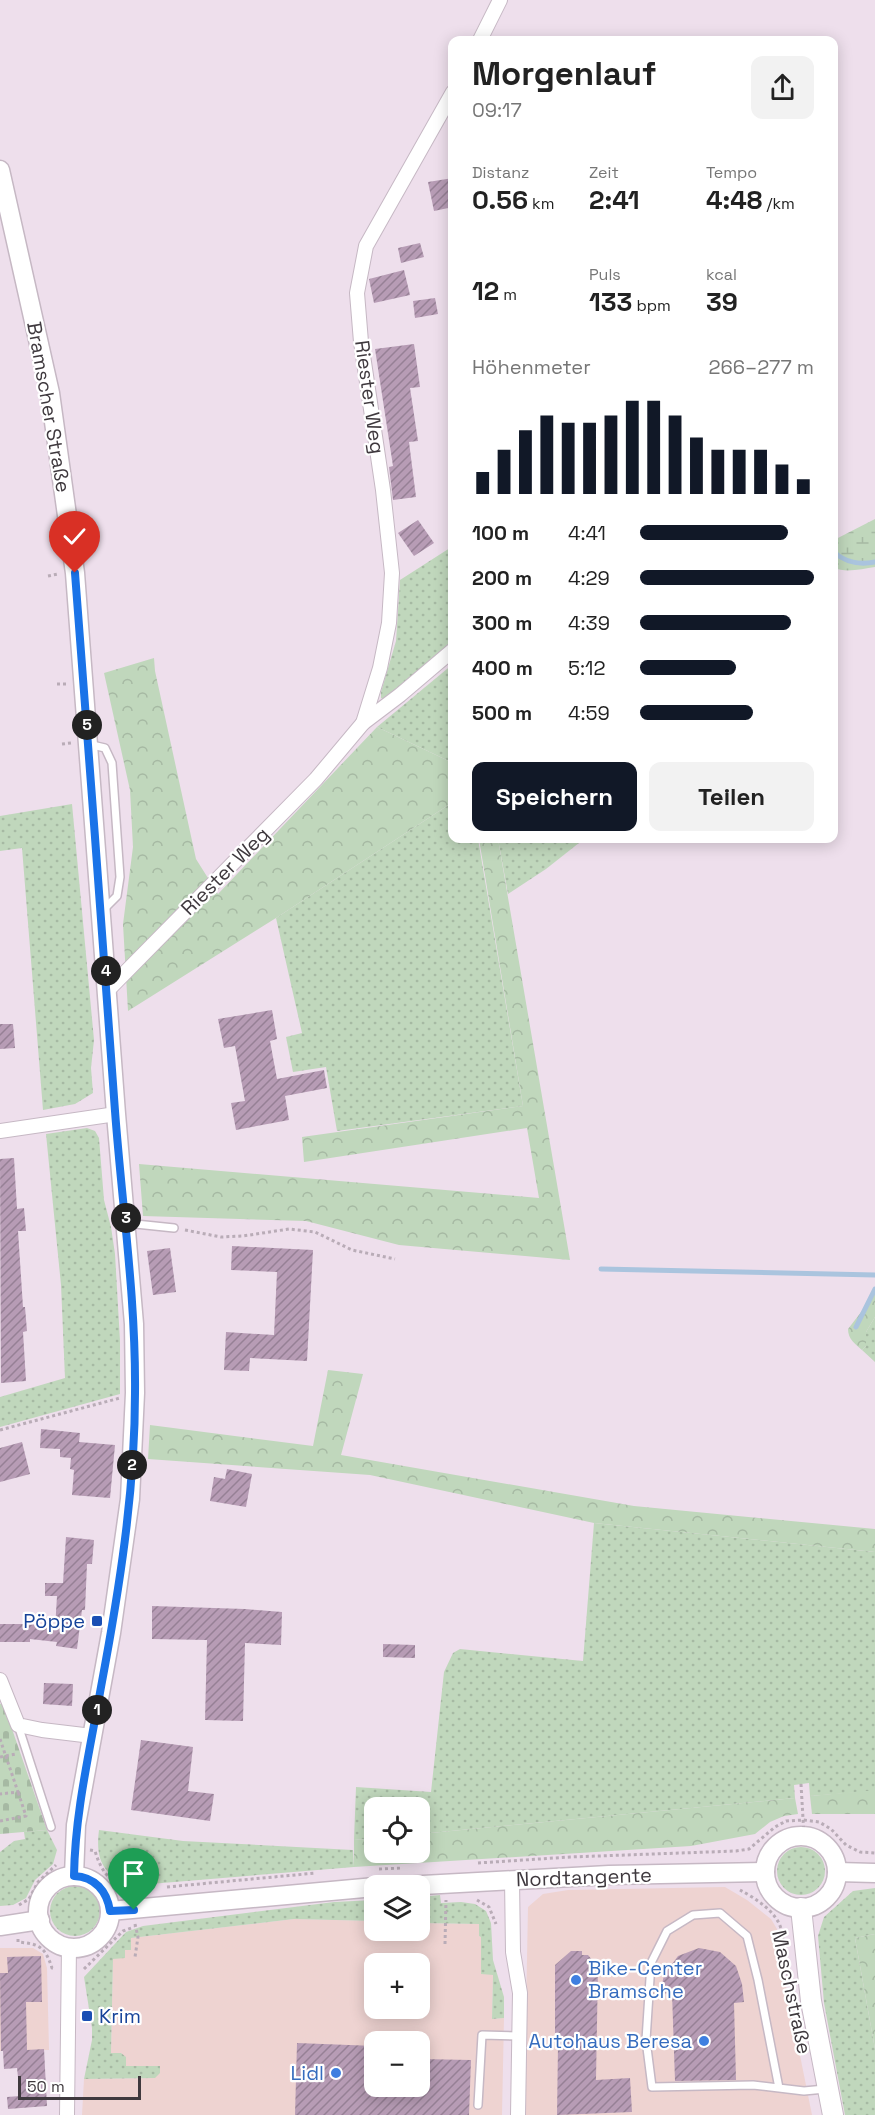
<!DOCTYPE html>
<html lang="de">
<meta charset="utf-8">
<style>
:root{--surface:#fff;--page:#f2f2f2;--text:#222;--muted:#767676;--accent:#111827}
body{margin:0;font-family:"Space Grotesk",sans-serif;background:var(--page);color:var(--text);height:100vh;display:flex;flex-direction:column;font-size:22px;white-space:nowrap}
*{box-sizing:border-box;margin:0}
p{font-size:20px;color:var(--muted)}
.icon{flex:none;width:33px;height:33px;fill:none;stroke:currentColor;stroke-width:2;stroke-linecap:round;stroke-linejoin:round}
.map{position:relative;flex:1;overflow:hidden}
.panel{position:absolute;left:448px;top:36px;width:390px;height:807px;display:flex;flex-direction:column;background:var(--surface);border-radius:12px;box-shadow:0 3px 15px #0003}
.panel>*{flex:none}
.tools{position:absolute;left:364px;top:1797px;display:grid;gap:12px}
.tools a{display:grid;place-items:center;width:66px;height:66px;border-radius:12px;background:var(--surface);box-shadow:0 3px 15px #0003;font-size:30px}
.scale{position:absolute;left:18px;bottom:15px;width:123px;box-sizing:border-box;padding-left:6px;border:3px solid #3f393e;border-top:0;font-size:16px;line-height:21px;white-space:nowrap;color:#3f393e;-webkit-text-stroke:4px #fff;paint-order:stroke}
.pin{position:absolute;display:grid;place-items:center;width:51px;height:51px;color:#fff;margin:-62px -26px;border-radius:50% 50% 50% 0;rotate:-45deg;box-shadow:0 0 6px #0007}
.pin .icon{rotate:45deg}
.km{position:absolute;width:30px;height:30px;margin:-15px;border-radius:50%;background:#222;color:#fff;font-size:16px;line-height:30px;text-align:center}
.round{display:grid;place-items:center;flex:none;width:63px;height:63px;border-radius:12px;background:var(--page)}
.head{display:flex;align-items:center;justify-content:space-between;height:102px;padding:0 24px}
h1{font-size:33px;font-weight:700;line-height:45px}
.metrics{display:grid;grid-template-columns:repeat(3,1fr);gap:9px;height:102px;padding:6px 24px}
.metrics div{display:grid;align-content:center}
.metrics b{font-size:26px;font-weight:700}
.metrics small{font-size:16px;font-weight:400}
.metrics p{font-size:16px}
.chart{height:168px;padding:12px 24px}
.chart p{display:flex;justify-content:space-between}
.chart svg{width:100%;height:108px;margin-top:6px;stroke:var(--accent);stroke-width:6}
.primary-button{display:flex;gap:12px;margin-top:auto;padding:12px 24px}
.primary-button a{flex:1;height:69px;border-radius:12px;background:var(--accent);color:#fff;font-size:24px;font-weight:700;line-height:69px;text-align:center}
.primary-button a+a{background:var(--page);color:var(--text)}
ul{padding:0 24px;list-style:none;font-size:20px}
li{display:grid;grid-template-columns:96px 72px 1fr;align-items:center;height:45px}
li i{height:15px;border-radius:8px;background:var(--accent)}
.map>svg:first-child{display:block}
.commercial{fill:#eed3d1;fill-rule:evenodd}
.grass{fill:url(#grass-dots)}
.forest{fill:url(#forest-crowns)}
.wetland{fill:url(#wetland-marsh)}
.cemetery{fill:url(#cemetery-stones)}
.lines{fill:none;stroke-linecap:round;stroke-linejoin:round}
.stream{stroke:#aac4de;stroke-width:5}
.building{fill:url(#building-hatch)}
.service-casing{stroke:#c6b8c4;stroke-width:10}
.minor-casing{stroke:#c6b8c4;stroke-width:16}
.tertiary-casing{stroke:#c6b8c4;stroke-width:21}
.secondary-casing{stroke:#c6b8c4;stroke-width:22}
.path{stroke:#b9acb7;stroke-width:3;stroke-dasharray:3 3;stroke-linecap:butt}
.service{stroke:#fff;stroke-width:7}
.minor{stroke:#fff;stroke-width:14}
.tertiary{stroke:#fff;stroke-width:18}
.secondary{stroke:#fff;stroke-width:20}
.route-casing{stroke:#fff;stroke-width:12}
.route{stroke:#1a73e8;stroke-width:8}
.transit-dot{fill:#1a4fb4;stroke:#fff;stroke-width:2}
.shop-dot{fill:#3f7fe0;stroke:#fff;stroke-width:2}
.labels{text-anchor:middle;stroke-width:4.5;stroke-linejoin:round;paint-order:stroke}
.street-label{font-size:20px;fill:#3f393e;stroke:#fff}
.transit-label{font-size:20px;fill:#164399;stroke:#fff;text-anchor:end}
.shop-label{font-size:20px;fill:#366cbe;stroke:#fff;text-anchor:end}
</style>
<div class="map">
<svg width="875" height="2115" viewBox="0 0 875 2115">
<defs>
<pattern id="grass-dots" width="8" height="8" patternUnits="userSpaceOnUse" patternTransform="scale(1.5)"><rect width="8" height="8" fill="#c0d7bc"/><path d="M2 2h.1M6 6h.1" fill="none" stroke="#a6b9a3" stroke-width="1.8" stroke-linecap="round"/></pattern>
<pattern id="forest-crowns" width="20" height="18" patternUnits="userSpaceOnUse" patternTransform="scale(1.5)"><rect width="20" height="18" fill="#c0d7bc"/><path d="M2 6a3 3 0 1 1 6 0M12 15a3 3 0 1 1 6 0" fill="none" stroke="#a6b9a3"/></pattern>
<pattern id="wetland-marsh" width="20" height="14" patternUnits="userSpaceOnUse" patternTransform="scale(1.5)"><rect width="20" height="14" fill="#c0d7bc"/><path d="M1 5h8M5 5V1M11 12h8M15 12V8" fill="none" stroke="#a6b9a3"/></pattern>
<pattern id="cemetery-stones" width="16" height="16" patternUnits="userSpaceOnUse" patternTransform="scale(1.5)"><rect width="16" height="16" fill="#c0d7bc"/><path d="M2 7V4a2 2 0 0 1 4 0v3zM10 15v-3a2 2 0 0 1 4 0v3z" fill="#a6b9a3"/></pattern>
<pattern id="building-hatch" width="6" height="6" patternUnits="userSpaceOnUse" patternTransform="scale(1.5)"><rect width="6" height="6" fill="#b79cb5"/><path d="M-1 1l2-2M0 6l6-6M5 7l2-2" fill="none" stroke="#968095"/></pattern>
</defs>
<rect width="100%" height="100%" fill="#eedfec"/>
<g class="commercial">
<polygon points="725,1887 747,1900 771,1919 777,1929 783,1971 812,2115 524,2115 528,1907 543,1894 568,1890"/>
<path d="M294 1919 375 1921V1930H420V1923L479 1924V1936L481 1937V1974H493L492 2019 504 2018 502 2115H82L84 2079 154 2078 160 2066H126L125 2057 121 2053H111L113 1958 125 1950 131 1938ZM375 1964H420V2008H375ZM375 2042H420V2086H375Z"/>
<polygon points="0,1948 33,1948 43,1954 47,1968 49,2050 0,2051"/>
</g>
<g class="grass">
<polygon points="453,546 453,642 385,700 381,698 381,692 396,641 400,580"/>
<polygon points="453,664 453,763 377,727"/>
<polygon points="453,802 453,838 478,839 523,1106 337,1131 326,1067 293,1072 286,1037 302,1033 276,918"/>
<polygon points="72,804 94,1040 91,1068 93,1093 75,1104 43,1110 22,848 0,851 0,816"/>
<polygon points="498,839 584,839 546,869 508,894"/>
<polygon points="87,1128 95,1131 99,1138 104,1200 111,1227 115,1254 120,1341 120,1394 0,1427 0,1397 65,1378 61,1285 46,1134"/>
<polygon points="875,1317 875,1362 862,1350 866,1346 866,1332"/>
<polygon points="594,1523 875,1552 875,1791 810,1796 809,1783 794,1785 795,1798 420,1834 420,1808 375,1808 375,1838 354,1840 356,1787 431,1792 444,1672 453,1653 460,1649 583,1661"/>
<polygon points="47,1830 57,1850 53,1864 35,1880 26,1898 13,1905 0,1906 0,1852 14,1841 25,1839 24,1832"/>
<path d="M99 1830 183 1841 353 1850 354 1867 138 1885 132 1888C104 1874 95 1862 99 1830Z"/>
<circle cx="801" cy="1871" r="24"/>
<circle cx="75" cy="1911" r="25"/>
<polygon points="875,1888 875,1934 855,1938 875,2049 875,2115 845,2115 824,2003 818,1936 824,1917 853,1891"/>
<polygon points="440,1895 441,1903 461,1902 475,1904 486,1911 491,1923 493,1960 504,1997 504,2018 492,2019 493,1975 481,1974 481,1937 479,1936 479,1924 420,1923 420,1897"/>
<polygon points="375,1900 375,1921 294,1919 131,1938 131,1950 125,1950 125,1958 113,1959 111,2053 121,2053 126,2057 126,2066 160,2066 160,2073 155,2078 84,2079 92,2040 92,2028 84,1977 126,1932 143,1926 334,1902"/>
</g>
<g class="forest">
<polygon points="154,658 155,671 196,859 218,894 377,727 453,763 453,802 276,918 128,1011 123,924 133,847 130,790 104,673"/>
<polygon points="479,839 498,839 570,1260 399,1245 306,1221 143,1216 139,1164 539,1198 527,1128 304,1162 302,1137 523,1106"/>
<path d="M875 1294V1317L866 1332V1346L862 1350C855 1344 848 1339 848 1329Z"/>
<polygon points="328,1370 363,1374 341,1455 634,1506 875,1529 875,1552 594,1523 370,1475 148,1459 150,1425 313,1446"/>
<polygon points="865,1791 875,1791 875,1814 812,1814 810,1796"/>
<polygon points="795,1798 798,1814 784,1816 770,1822 755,1834 691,1846 354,1867 354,1840 375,1838 375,1852 420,1852 420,1834"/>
<polygon points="875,1934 875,2049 855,1938"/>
</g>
<path class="wetland" d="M875 519V567C862 569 846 573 834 568V540Z"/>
<polygon class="cemetery" points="3,1703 47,1830 0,1834 0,1704"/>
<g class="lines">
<g class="stream">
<path d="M834 552C846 563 859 565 875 562"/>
<polyline points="601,1269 875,1275"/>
<polyline points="856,1327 875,1289"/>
</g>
</g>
<g class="building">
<polygon points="453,178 453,207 434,211 428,182"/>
<polygon points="420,243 424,257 401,263 398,248"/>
<polygon points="404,270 410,295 374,303 369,279"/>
<polygon points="435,298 438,314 415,318 413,301"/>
<polygon points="414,344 420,387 410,388 418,441 409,442 416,497 393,500 389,467 393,466 375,349"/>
<polygon points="418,520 434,543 414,556 398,533"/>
<polygon points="272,1010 277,1039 270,1041 277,1079 324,1070 327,1088 285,1096 289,1120 236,1130 231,1103 245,1101 235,1046 224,1048 218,1019"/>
<polygon points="0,1024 13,1024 15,1048 0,1049"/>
<polygon points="14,1158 17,1209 24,1208 26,1231 18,1231 23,1307 25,1307 27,1331 23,1332 26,1381 1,1383 0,1159"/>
<polygon points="232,1246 313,1250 307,1361 250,1358 249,1371 224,1370 226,1332 274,1335 277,1272 231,1270"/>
<polygon points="170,1248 176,1292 153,1295 147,1251"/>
<polygon points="41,1429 80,1433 79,1442 115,1445 110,1498 72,1495 74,1470 70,1469 71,1458 60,1457 60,1449 40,1448"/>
<polygon points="22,1442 30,1474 0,1482 0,1448"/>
<polygon points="227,1469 252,1474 246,1507 210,1501 214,1477 225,1479"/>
<polygon points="66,1537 94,1540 92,1564 87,1564 85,1610 82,1610 77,1649 56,1646 57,1642 30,1639 30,1642 0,1642 0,1624 30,1624 55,1629 57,1596 45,1596 45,1583 63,1583"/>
<polygon points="152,1606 245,1609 282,1612 281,1645 245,1643 243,1721 205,1720 207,1640 152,1639"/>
<polygon points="383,1644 415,1645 415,1658 383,1657"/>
<polygon points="44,1683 73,1684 72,1706 43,1704"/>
<polygon points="141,1740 193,1747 188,1791 214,1794 210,1821 131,1810"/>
<polygon points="699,1948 720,1952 736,1966 742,1984 744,2002 734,2003 736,2080 675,2081 672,1993 660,1994 664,1975 678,1956"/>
<polygon points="571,1951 582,1951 582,1955 588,1955 598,1967 596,2080 630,2078 632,2112 557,2115 558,2046 555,2045 555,1965"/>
<polygon points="41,1956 42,2002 26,2002 27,2050 44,2049 47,2106 8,2109 7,2097 20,2096 17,2068 4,2069 3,2051 1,2051 0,1973 8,1973 7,1957"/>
<polygon points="297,2043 375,2046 375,2086 420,2086 420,2059 471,2060 469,2115 295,2115"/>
</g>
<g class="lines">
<g class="service-casing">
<g id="service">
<polyline points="88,744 105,748 112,763 120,877 117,896 103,910"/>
<polyline points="126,1223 174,1228"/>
<polyline points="18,1725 51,1827"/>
<polyline points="779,2088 758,1980 747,1936 720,1913 693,1915 667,1931 651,1963 646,2040 652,2087 753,2085 804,2091 825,2089"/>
<polyline points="478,2105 482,2035 519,2036"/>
</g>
</g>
<g class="minor-casing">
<g id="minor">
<polyline points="480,40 500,0"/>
<polyline points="363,723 400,695 453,650"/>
<polyline points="108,990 316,779 363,723 380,668 389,623 392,573 383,490 361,342 357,293 366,246 453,92"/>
<polyline points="0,1131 116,1114"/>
<polyline points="0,1680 18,1725 42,1730 92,1736"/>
<polyline points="512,1879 513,1952 520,1993 518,2115"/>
<polyline points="67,2115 69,1947"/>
</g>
</g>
<g class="tertiary-casing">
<g id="tertiary">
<polyline points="0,170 50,393 75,573 116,1114 134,1324 135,1393 130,1499 111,1633 76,1825 74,1876"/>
<circle cx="801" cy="1872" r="36"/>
<polyline points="837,1872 875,1873"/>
<circle cx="74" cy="1912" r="36"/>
<polyline points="404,1886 609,1875 765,1872"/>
<polyline points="110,1911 375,1887"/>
<polyline points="0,1926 40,1920"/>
</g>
</g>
<g class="secondary-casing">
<polyline id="secondary" points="801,1908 811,2001 833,2115"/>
</g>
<g class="path">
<polyline points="48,576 58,574"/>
<polyline points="57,684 67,684"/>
<polyline points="62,744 71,743"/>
<polyline points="185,1230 221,1237 243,1236 289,1229 315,1232 352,1250 395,1259"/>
<polyline points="0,1430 120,1398"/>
<polyline points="0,1739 18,1792 0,1794"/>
<polyline points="0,1757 16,1754"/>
<polyline points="801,1784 804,1836"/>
<polyline points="0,1821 26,1816 18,1792"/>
<path d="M90 1850 95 1851C102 1874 110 1881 131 1892"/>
<polyline points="478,1863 570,1857 736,1851 749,1849 775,1827 786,1821 804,1820 819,1822 831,1829 846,1845 860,1852 875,1853"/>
<polyline points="379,1869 403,1868"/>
<polyline points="167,1887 316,1873"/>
<path d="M740 1890C755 1898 777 1912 781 1929 785 1946 785 1964 789 1981"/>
<polyline points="477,1900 489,1907 496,1924"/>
<polyline points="19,1905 29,1899 38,1882 56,1865"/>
<polyline points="135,1924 138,1937 135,1957"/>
<path d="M18 1939V1942C40 1944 45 1947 52 1968H54"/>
<polyline points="445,1944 446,1900"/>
<polyline points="84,1969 123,1931 134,1927"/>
</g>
<use href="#service" class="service"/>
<use href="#minor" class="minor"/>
<use href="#tertiary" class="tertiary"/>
<use href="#secondary" class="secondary"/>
</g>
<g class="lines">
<g class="route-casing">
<path id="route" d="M75 573C88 752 103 932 115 1111 122 1205 136 1299 135 1393 135 1492 119 1591 101 1687 90 1750 75 1812 74 1876 95 1877 107 1891 110 1911L134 1910"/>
</g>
<use href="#route" class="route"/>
</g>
<g class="transit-dot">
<rect x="91" y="1615" width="12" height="12" rx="3"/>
<rect x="81" y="2010" width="12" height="12" rx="3"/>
</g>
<g class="shop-dot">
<circle cx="576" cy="1980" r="6"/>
<circle cx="704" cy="2041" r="6"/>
<circle cx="336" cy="2073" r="6"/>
</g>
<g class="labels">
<g class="street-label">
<text transform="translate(370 397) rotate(82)" y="7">Riester Weg</text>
<text transform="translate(49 407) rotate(80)" y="7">Bramscher Straße</text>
<text transform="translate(225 871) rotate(-45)" y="7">Riester Weg</text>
<text transform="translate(584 1877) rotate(-2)" y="7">Nordtangente</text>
<text transform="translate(792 1992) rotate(78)" y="7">Maschstraße</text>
</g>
<g class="transit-label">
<text x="85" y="1628">Pöppe</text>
<text x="99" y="2023" text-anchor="start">Krim</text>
</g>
<g class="shop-label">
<text x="588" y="1975" text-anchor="start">Bike-Center<tspan x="588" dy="23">Bramsche</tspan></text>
<text x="692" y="2048">Autohaus Beresa</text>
<text x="324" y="2080">Lidl</text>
</g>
</g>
</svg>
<div class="tools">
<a><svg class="icon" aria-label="locate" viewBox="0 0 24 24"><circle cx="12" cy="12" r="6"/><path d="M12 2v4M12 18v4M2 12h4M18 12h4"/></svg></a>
<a><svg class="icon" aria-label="layers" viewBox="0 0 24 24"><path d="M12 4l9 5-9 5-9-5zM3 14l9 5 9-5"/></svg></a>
<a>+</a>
<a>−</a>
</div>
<div class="scale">50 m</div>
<div class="pin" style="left:134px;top:1910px;background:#1e9e55"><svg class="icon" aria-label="arrive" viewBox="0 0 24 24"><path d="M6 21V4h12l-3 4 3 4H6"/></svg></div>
<div class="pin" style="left:75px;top:573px;background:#d93025"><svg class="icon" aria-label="check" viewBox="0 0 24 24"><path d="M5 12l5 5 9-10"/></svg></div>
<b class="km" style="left:97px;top:1710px">1</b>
<b class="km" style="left:132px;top:1465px">2</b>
<b class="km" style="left:126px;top:1218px">3</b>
<b class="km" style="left:106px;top:971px">4</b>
<b class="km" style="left:87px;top:725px">5</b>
<section class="panel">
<div class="head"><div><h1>Morgenlauf</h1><p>09:17</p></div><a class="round"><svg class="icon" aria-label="share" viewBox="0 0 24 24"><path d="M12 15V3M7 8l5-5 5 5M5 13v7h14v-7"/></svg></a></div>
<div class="metrics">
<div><p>Distanz</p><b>0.56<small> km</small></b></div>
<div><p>Zeit</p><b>2:41</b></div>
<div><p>Tempo</p><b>4:48<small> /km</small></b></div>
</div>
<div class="metrics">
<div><b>12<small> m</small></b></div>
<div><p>Puls</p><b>133<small> bpm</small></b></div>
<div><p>kcal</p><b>39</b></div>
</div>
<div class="chart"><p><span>Höhenmeter</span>266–277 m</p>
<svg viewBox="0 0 160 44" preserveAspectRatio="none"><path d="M5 44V35M15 44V26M25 44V18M35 44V12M45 44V15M55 44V15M65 44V12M75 44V6M85 44V6M95 44V12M105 44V21M115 44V26M125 44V26M135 44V26M145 44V32M155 44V38"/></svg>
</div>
<ul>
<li><b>100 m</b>4:41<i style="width:85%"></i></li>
<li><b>200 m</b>4:29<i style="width:100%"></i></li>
<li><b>300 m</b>4:39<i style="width:87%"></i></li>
<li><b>400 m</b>5:12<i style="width:55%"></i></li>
<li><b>500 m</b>4:59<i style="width:65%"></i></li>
</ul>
<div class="primary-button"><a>Speichern</a><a>Teilen</a></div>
</section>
</div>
